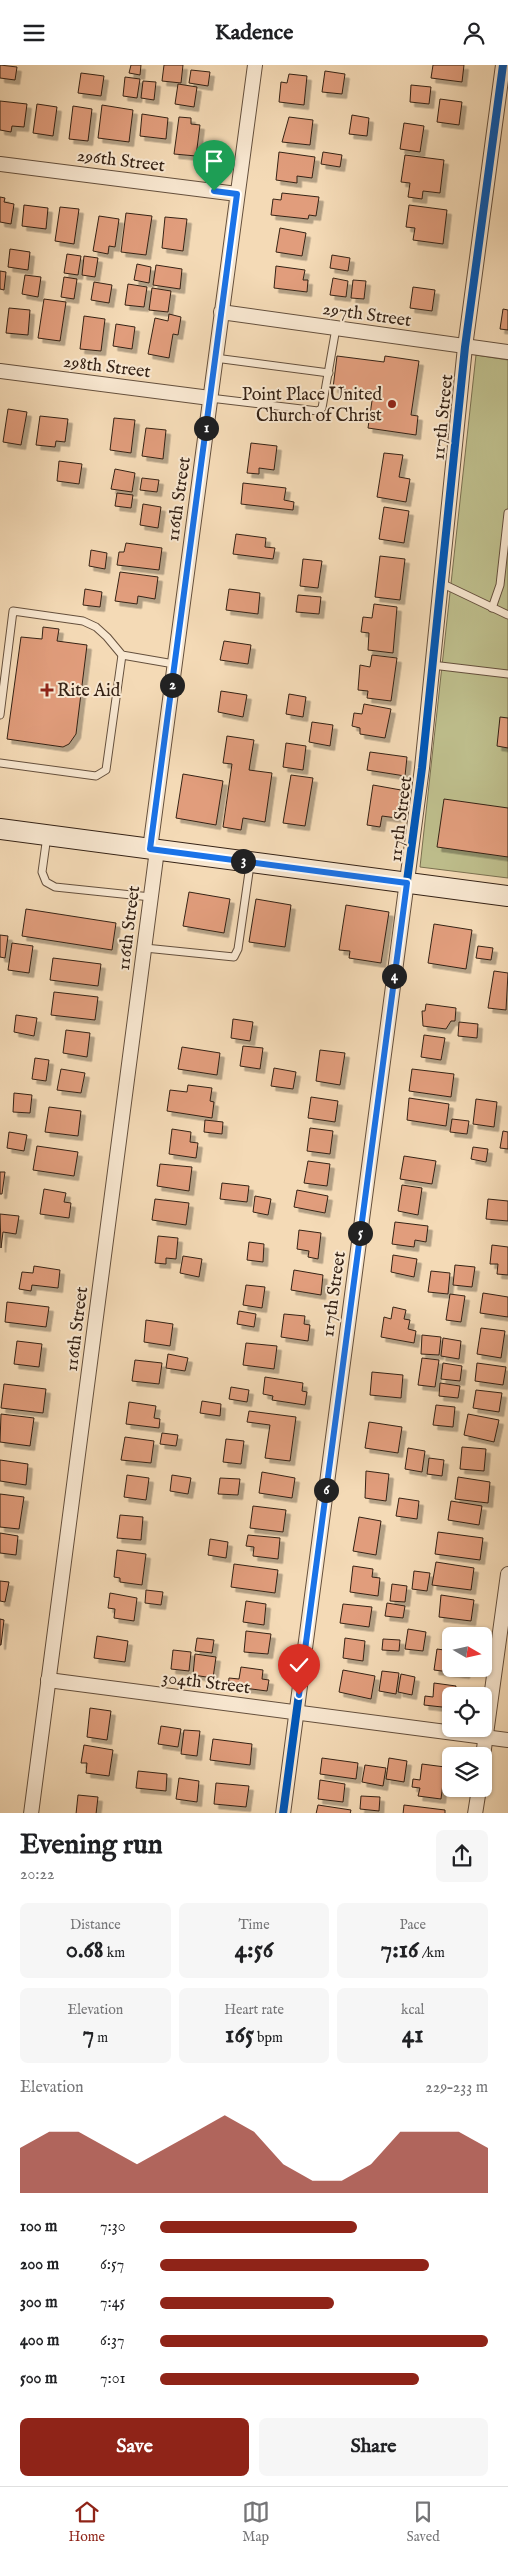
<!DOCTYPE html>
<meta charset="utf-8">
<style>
:root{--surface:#fff;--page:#f6f6f6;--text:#202124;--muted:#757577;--line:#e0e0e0;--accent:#8f2418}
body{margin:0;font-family:"IM FELL English",serif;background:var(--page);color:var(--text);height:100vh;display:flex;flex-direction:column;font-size:19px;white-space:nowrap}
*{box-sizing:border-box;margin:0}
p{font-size:16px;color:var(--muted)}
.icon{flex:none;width:28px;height:28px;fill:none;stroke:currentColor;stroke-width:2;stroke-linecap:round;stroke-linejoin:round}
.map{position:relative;height:1748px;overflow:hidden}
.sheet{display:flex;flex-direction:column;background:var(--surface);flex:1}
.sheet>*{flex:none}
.needle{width:32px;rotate:99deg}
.controls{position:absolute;left:442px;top:1562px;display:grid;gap:10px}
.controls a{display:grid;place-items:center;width:50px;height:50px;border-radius:8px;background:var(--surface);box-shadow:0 1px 4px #0004;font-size:25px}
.pin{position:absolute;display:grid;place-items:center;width:42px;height:42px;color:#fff;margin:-51px -21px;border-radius:50% 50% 50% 0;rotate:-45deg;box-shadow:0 0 5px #0007}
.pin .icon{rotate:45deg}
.km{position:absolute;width:25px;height:25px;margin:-12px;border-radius:50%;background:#222;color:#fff;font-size:14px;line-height:25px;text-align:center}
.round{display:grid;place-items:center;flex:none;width:52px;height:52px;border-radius:8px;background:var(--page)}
.overview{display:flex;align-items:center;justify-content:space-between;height:85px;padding:0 20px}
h1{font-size:28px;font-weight:800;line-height:38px}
.figures{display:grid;grid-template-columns:repeat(3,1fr);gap:8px;height:85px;padding:5px 20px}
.figures div{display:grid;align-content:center;border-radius:8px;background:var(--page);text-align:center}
.figures b{font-size:25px;font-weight:800}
.figures small{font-size:14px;font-weight:400}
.figures p{font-size:14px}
.chart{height:140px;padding:10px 20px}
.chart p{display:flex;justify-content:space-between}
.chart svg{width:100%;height:90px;margin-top:5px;fill:var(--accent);opacity:.7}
.button{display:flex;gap:10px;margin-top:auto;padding:10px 20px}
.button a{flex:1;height:58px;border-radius:8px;background:var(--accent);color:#fff;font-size:20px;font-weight:800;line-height:58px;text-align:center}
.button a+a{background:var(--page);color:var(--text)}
ul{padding:0 20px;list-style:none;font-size:16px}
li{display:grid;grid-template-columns:80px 60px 1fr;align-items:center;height:38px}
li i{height:12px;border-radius:6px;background:var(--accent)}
header{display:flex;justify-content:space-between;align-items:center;height:65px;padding:0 20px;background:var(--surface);font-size:22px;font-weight:800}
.tab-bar{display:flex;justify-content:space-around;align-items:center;height:70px;border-top:1px solid var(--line);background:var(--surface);font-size:14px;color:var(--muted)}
.tab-bar a{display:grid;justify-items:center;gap:2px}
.tab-bar .current{color:var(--accent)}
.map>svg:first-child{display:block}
.park{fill:#bebe8c;stroke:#7a7050}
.building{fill:#e19d7b;stroke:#352215;filter:url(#shadow)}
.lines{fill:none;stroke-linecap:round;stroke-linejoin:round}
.lane-casing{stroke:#65503d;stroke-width:9}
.street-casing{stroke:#65503d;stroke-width:16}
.secondary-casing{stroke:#352215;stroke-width:22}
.lane{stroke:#f8e7d0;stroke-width:7}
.street{stroke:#f8e7d0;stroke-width:14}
.secondary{stroke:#f8e7d0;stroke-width:20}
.cycleway-casing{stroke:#f8e7d0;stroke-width:11}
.cycleway{stroke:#0057b8;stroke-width:8}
.route-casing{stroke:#fff;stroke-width:10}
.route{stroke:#1a73e8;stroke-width:6}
.poi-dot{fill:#8f2418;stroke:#f8e7d0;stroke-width:2}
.labels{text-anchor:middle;stroke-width:4;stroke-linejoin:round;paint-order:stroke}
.street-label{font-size:18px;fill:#352215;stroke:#f8e7d0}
.poi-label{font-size:18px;fill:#352215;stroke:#f8e7d0;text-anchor:end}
</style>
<header><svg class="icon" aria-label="menu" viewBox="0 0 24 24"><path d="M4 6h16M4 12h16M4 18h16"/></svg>Kadence<svg class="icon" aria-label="person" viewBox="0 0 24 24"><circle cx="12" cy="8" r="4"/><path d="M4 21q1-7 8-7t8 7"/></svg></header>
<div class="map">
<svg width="508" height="1749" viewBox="0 0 508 1749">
<defs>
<filter id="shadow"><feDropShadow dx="4.5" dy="4.5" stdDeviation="0" flood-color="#0004"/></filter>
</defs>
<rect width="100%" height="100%" fill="#f4dab6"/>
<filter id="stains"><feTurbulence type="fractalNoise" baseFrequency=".004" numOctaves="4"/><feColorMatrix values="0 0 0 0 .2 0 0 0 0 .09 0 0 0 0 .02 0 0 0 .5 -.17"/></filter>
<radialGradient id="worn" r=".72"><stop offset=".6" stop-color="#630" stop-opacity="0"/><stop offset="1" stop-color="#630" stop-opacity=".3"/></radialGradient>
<polygon class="park" points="476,290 508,295 508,813 420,802"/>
<g class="building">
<polygon points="0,0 17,2 15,15 0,13"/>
<polygon points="131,0 141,0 140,10 129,8"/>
<polygon points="164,0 183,0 181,18 162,16"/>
<polygon points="433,0 464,0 462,17 431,13"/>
<polygon points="191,5 210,7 208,21 189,18"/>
<polygon points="325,6 345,9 342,29 322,27"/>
<polygon points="81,8 104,11 101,31 78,28"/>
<polygon points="289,9 307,11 304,40 279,37 281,17 287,18"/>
<polygon points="125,12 140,14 137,33 123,31"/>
<polygon points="143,16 156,17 154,35 141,33"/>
<polygon points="178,19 197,22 194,42 175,39"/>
<polygon points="411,20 431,22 429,39 410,37"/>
<polygon points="440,34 462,37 459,60 437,57"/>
<polygon points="0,36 27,39 24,62 12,61 11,67 0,65"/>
<polygon points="37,39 57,42 53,71 33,68"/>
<polygon points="102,40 133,45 129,77 98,73"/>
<polygon points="73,41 92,44 88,76 69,74"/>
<polygon points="142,49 168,53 166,74 140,71"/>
<polygon points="352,50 369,53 367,71 349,69"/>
<polygon points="179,52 191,53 191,59 200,60 196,91 174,89"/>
<polygon points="289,52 313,55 310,80 282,77"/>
<polygon points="404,58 424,61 420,87 400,84"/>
<polygon points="279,87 315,92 312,113 297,111 297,118 276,115"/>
<polygon points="323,87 342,90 340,102 321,99"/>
<polygon points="405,90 444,95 440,128 423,126 422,134 408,132 410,118 401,117"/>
<polygon points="282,128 319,132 316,151 309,150 308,154 271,150 273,134 281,135"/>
<polygon points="0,132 5,133 4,137 14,139 11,159 0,157"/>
<polygon points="24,140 48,143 46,164 22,161"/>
<polygon points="409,140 447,145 443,179 413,175 415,163 406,162"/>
<polygon points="60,142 79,144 74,179 55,176"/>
<polygon points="126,148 152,151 146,190 121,187"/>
<polygon points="99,151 119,154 115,182 109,181 108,189 93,186"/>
<polygon points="165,152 187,154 183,186 162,183"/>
<polygon points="280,163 306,168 302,191 276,187"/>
<polygon points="10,184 30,187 28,205 8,202"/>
<polygon points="67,189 81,191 78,210 64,208"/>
<polygon points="332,190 350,193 348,206 330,203"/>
<polygon points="84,191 98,193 95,212 82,210"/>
<polygon points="137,199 151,202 149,218 134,215"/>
<polygon points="156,200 182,204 180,224 153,220"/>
<polygon points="276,201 305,205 303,215 308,215 307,227 274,223"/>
<polygon points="0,206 6,207 4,225 0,224"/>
<polygon points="25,210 41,212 38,232 22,229"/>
<polygon points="64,212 77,214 74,234 61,232"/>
<polygon points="333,213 348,216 346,232 330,230"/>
<polygon points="353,215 366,216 364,234 351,233"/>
<polygon points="94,217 112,220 109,238 91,235"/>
<polygon points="128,219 147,222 144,242 125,240"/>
<polygon points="413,222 435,225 432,246 410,243"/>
<polygon points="152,223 171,226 168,247 149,245"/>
<polygon points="44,234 66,237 60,276 38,273"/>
<polygon points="9,243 30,245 28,270 6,268"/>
<polygon points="503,244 508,245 508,265 500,264"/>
<polygon points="169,249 181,252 178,270 173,269 169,293 148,289 155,253 168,256"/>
<polygon points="84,251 105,254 101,286 80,284"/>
<polygon points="116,259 135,262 132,284 113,281"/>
<polygon points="337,291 384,297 385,291 419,296 411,350 418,351 416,370 368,363 373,329 333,323"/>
<polygon points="8,344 27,347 21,380 3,377"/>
<polygon points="40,351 68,354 65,377 56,376 55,382 36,380"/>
<polygon points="114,353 135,355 131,388 110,385"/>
<polygon points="146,363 166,365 163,394 142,391"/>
<polygon points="251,378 277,381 274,405 259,403 259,409 247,408"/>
<polygon points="384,388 403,390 399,412 410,414 406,437 377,432"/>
<polygon points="59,396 82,399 79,419 57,416"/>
<polygon points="115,404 135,408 132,427 111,424"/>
<polygon points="142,413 159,415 157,427 140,425"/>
<polygon points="243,418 286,423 284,435 294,437 293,445 241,439"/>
<polygon points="117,428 133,430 131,443 115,441"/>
<polygon points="143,439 161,442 158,463 140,460"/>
<polygon points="384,442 409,446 404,478 379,474"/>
<polygon points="236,469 266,473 265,482 275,483 273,494 233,489"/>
<polygon points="126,478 162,483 159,505 117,500 119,487 124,487"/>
<polygon points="91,485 107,488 105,504 89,501"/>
<polygon points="380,491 405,494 400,535 375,532"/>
<polygon points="303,494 322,496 318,523 300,521"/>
<polygon points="120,507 158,512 155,534 138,531 137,539 115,536"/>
<polygon points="85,524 102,527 100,542 83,540"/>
<polygon points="229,524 260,528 258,549 226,545"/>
<polygon points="298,530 321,532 319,549 296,547"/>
<polygon points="374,539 397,542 393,588 368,585 369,568 361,567 363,552 372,553"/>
<polygon points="43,562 59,564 57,576 87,580 76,669 69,679 63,682 7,674 21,572 42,574"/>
<polygon points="224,576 251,580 248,599 220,595"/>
<polygon points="372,590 397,593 391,636 367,633 368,626 358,625 360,600 370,602"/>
<polygon points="221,626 247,630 243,652 218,647"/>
<polygon points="289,629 306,632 303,652 286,649"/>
<polygon points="364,639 391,644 385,673 360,669 360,663 352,661 354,648 362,649"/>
<polygon points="500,652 508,653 508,683 497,681"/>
<polygon points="312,657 333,660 330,681 309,677"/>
<polygon points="227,671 254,675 249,705 272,708 265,757 243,753 241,765 223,762 232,699 223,698"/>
<polygon points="286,678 306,681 303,705 283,702"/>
<polygon points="370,687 407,692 405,711 367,705"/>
<polygon points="183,709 223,716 216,760 176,753"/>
<polygon points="291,710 313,713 305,761 283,758"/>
<polygon points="373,720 401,725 397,753 382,751 380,762 367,760"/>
<polygon points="444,734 508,743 508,792 437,782"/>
<polygon points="189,827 230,834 224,868 183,861"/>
<polygon points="256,834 291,840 285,882 249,877"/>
<polygon points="346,840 389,847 381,898 349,893 350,886 339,885"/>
<polygon points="26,844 116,858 112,885 22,871"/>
<polygon points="434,859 472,865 466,904 428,898"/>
<polygon points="0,870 8,871 5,893 0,892"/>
<polygon points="12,878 33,881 29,908 8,905"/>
<polygon points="478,881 493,883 491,895 476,893"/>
<polygon points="53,893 101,899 98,921 50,915"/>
<polygon points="494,906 508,908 506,945 488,943"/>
<polygon points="54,927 98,932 95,955 51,950"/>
<polygon points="426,939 456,943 455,956 451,956 446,964 423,961 422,946 425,946"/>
<polygon points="16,950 37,953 34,971 14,967"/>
<polygon points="233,954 253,957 250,976 231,973"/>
<polygon points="459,957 478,959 477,973 458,971"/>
<polygon points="66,965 90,968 87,992 63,988"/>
<polygon points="424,970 445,973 441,995 421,992"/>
<polygon points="243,981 263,983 260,1004 240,1001"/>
<polygon points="182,982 220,988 217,1010 178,1004"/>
<polygon points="320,985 345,988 340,1020 316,1016"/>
<polygon points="35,993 49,995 46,1016 32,1014"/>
<polygon points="274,1003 296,1007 293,1024 271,1021"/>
<polygon points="61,1004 85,1008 81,1028 57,1025"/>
<polygon points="412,1004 454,1009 451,1032 409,1026"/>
<polygon points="188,1020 212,1023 210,1036 214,1037 212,1053 167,1046 170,1025 187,1027"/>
<polygon points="14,1028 32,1030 30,1048 13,1047"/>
<polygon points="311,1032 338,1036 335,1057 308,1053"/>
<polygon points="409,1033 449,1039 446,1061 407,1055"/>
<polygon points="476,1034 497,1037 494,1062 473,1059"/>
<polygon points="49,1042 81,1046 78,1071 45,1067"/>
<polygon points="452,1054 469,1056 467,1069 450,1067"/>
<polygon points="205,1055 223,1057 222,1069 204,1067"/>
<polygon points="310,1063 333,1066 330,1089 307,1086"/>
<polygon points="172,1064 191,1067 190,1077 198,1078 196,1093 169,1089"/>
<polygon points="503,1066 508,1067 508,1084 500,1083"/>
<polygon points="9,1067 27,1070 24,1086 7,1083"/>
<polygon points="37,1081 78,1087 74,1111 33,1105"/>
<polygon points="473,1082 488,1084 486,1097 471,1094"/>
<polygon points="404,1091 436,1096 432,1119 400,1114"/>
<polygon points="308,1096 330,1099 327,1121 304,1118"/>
<polygon points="160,1099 192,1102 189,1126 157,1121"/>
<polygon points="0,1107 5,1107 2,1129 0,1129"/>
<polygon points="222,1118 249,1121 247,1137 220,1134"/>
<polygon points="402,1120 422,1123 418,1150 398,1146"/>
<polygon points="44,1124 66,1128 64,1137 71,1138 69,1153 40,1149"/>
<polygon points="297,1125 328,1131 325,1148 294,1142"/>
<polygon points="255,1131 271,1134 268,1150 253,1147"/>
<polygon points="155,1134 189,1138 186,1160 152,1155"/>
<polygon points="488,1134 508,1136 508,1156 486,1154"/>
<polygon points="0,1149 19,1151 16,1169 3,1167 1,1183"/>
<polygon points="395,1157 428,1161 426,1177 415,1175 414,1182 392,1179"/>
<polygon points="299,1165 321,1168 318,1194 308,1192 309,1186 297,1184"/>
<polygon points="158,1171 178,1173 176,1194 166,1193 166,1199 155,1198"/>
<polygon points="249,1177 264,1179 263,1197 247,1195"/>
<polygon points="492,1180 508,1182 508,1210 497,1209 498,1199 490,1199"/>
<polygon points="393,1190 417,1194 414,1212 391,1207"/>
<polygon points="183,1191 202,1194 199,1212 180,1208"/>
<polygon points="455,1200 475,1202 472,1222 453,1220"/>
<polygon points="34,1201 60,1205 58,1223 32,1220 31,1226 19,1224 22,1207 33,1208"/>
<polygon points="294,1205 323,1210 321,1230 291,1225"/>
<polygon points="431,1206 450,1208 448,1229 428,1227"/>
<polygon points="246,1220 265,1222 262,1243 243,1240"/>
<polygon points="483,1228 508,1232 508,1252 480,1248"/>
<polygon points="450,1229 465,1231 461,1257 446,1255"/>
<polygon points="7,1237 49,1242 46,1262 5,1257"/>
<polygon points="393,1242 406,1245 404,1254 410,1255 408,1264 416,1266 414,1278 381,1272 384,1252 391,1254"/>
<polygon points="239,1246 256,1249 254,1262 237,1259"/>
<polygon points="284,1249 305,1251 304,1259 310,1260 308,1276 281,1272"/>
<polygon points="146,1255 173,1259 170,1281 144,1277"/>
<polygon points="481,1263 505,1266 501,1293 477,1289"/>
<polygon points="422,1270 441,1272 439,1290 421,1289"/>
<polygon points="443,1273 461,1276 459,1294 441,1291"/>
<polygon points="17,1276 42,1279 39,1302 14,1299"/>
<polygon points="246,1278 277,1281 274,1304 243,1300"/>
<polygon points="168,1289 188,1293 185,1306 166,1303"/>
<polygon points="422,1293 439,1295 435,1322 418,1320"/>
<polygon points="135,1295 162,1298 159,1319 132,1316"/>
<polygon points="443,1298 462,1301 460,1316 441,1314"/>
<polygon points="477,1298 506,1302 503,1320 475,1316"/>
<polygon points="372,1307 403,1310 401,1333 370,1330"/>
<polygon points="265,1312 303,1318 302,1326 307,1327 305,1340 272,1335 273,1331 263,1329"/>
<polygon points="440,1318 460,1321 458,1333 439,1331"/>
<polygon points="4,1319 46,1324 43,1348 1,1343"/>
<polygon points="231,1322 249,1325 247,1337 229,1334"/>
<polygon points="476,1325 502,1328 499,1347 473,1343"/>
<polygon points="202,1336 221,1339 220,1351 200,1348"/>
<polygon points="129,1337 156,1341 154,1353 160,1354 159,1363 126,1359"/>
<polygon points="436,1340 455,1342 453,1362 433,1360"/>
<polygon points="249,1346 296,1352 290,1396 265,1393 270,1360 247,1357"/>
<polygon points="1,1349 34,1353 30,1381 0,1377"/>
<polygon points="468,1349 499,1355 494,1377 464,1370"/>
<polygon points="369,1357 402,1362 398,1388 365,1383"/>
<polygon points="162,1368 178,1370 176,1381 160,1379"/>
<polygon points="125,1372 154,1376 151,1398 121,1395"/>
<polygon points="226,1374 244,1376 241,1399 223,1397"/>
<polygon points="462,1382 486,1384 484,1406 460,1404"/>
<polygon points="408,1383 425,1386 422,1407 405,1404"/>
<polygon points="429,1393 444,1395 442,1411 427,1409"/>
<polygon points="0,1395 28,1399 26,1420 0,1416"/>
<polygon points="366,1406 389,1409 386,1436 365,1433"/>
<polygon points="262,1407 295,1413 292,1433 259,1428"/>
<polygon points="127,1410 149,1413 146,1435 124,1432"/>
<polygon points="172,1410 191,1413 188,1429 170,1426"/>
<polygon points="458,1412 490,1417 488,1438 455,1434"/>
<polygon points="220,1413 240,1414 238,1430 218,1429"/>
<polygon points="0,1429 24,1432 19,1464 0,1462"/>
<polygon points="399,1433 419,1436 417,1454 396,1451"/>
<polygon points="451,1436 482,1441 479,1460 448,1455"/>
<polygon points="253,1441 286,1445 283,1467 250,1463"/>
<polygon points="120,1450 143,1452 141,1475 117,1473"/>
<polygon points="359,1452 381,1456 376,1490 353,1486"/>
<polygon points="438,1467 483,1473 480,1495 435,1489"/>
<polygon points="0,1468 18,1471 16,1490 0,1488"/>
<polygon points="248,1470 280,1473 278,1494 253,1491 254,1482 246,1481"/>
<polygon points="210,1474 228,1477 226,1493 208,1490"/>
<polygon points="117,1485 146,1489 142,1520 120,1517 120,1513 114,1512"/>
<polygon points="436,1497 474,1503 471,1525 432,1520"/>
<polygon points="234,1499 278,1505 275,1528 231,1522"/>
<polygon points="353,1501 373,1504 372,1512 380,1513 378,1531 350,1527"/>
<polygon points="414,1506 430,1508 427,1526 412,1524"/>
<polygon points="0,1516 9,1517 5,1537 0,1536"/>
<polygon points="392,1519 407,1521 405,1537 390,1536"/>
<polygon points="146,1525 163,1527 161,1540 145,1538"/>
<polygon points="110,1528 137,1533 134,1556 114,1553 115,1544 108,1543"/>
<polygon points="441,1530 474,1535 471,1556 439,1552"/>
<polygon points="246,1536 266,1539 264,1560 243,1557"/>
<polygon points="387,1538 405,1541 403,1553 385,1551"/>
<polygon points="343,1539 372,1542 369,1562 340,1558"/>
<polygon points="0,1554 4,1555 1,1580 0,1580"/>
<polygon points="408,1564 426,1567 423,1586 405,1584"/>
<polygon points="246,1566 271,1569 268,1589 244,1587"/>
<polygon points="97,1571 128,1576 125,1597 94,1593"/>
<polygon points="197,1573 214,1575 212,1588 195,1586"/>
<polygon points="345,1573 365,1576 363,1596 343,1593"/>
<polygon points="383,1574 400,1575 399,1586 382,1585"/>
<polygon points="437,1584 451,1586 451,1604 466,1604 465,1609 434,1605"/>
<polygon points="173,1585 191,1587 189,1606 171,1604"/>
<polygon points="195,1589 216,1592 213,1613 193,1610"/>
<polygon points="241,1602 263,1605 262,1614 269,1615 267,1626 228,1621 229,1613 239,1614"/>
<polygon points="343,1605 375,1611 371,1634 339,1627"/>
<polygon points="382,1606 399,1608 396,1629 379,1626"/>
<polygon points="401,1609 415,1612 412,1630 398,1627"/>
<polygon points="434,1618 456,1621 454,1631 451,1631 451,1643 424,1640 425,1631 433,1632"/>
<polygon points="90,1643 111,1646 107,1675 87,1672"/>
<polygon points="161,1661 181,1664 178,1682 158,1679"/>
<polygon points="184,1665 200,1666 197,1691 181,1689"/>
<polygon points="213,1674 252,1679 250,1700 210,1695"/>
<polygon points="84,1680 113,1685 109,1711 86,1708 87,1698 81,1698"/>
<polygon points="322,1693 358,1698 356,1714 320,1709"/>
<polygon points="389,1693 407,1696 404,1717 386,1714"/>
<polygon points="422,1699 445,1702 441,1734 418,1731 420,1723 412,1722 413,1714 420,1715"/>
<polygon points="365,1700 386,1703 383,1721 362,1717"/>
<polygon points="138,1706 167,1709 166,1726 136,1723"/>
<polygon points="179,1713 199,1716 197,1737 176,1734"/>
<polygon points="320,1715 345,1719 343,1737 318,1734"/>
<polygon points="216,1718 249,1721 246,1742 214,1739"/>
<polygon points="78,1730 98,1732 96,1749 76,1749"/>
<polygon points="361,1731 380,1732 379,1746 360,1744"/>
<polygon points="318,1740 351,1745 350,1749 316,1749"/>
<polygon points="404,1740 445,1745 445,1749 403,1749"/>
</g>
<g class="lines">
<g class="lane-casing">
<g id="lane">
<polyline points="215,293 329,308"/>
<polyline points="210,333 318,346 322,343 336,263"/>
<polyline points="441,518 508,550"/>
<polyline points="492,543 500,520 508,448"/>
<polyline points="432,600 508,609"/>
<polyline points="0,650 13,546 83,556 96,562 107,572 122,590 174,599"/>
<polyline points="0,698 96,711 106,705 122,590"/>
<polyline points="47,771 42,807 46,817 55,822 151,832"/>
<polyline points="145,883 234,892 238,884 250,800"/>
</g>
</g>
<g class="street-casing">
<g id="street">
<polyline points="0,99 237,129"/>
<polyline points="221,247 508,287"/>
<polyline points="0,306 210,333"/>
<polyline points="150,784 255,0"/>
<polyline points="48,1615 508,1675"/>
<polyline points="483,1691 508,1509"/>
<polyline points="31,1749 157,785"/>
<polyline points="283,1749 422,703 465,282 503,0"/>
<polyline points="475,1749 479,1724"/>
</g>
</g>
<g class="secondary-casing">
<polyline id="secondary" points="0,764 508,831"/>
</g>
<use href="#lane" class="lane"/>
<use href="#street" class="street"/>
<use href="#secondary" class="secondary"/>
<g class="cycleway-casing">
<polyline id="cycleway" points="283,1749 422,703 465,282 503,0"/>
</g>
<use href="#cycleway" class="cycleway"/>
</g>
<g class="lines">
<g class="route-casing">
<polyline id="route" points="214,126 237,129 150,784 407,818 299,1630"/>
</g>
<use href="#route" class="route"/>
</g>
<g class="poi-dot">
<circle cx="392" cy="339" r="5"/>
<path d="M44.5 617.5h5v5h5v5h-5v5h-5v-5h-5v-5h5z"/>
</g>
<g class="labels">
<g class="street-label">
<text transform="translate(121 95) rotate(7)" y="6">296th Street</text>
<text transform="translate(367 249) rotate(8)" y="6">297th Street</text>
<text transform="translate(107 301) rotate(7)" y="6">298th Street</text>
<text transform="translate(442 352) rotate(-84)" y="6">117th Street</text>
<text transform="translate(178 434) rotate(-82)" y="6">116th Street</text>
<text transform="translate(400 754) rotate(-83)" y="6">117th Street</text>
<text transform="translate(128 863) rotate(-83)" y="6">116th Street</text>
<text transform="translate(333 1229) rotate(-82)" y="6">117th Street</text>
<text transform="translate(76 1264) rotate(-83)" y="6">116th Street</text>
<text transform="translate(206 1617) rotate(7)" y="6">304th Street</text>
</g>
<g class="poi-label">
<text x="382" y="335">Point Place United<tspan x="382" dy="21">Church of Christ</tspan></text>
<text x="57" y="631" text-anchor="start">Rite Aid</text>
</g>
</g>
<rect width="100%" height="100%" filter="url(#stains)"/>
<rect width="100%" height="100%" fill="url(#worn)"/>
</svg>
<div class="controls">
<a><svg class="needle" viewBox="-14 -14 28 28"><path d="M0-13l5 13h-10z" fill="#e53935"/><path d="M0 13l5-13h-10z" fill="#757577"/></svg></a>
<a><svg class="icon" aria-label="locate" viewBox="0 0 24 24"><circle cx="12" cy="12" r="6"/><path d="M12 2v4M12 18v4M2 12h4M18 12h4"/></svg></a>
<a><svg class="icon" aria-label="layers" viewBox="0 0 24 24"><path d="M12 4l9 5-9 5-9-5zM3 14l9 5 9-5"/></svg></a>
</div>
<div class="pin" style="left:214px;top:126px;background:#1e9e55"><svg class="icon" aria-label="arrive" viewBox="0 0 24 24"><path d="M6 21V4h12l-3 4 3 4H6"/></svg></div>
<div class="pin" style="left:299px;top:1630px;background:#d93025"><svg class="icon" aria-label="check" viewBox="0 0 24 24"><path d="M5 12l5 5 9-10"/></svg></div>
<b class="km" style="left:206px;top:363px">1</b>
<b class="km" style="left:172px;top:620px">2</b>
<b class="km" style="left:243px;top:796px">3</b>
<b class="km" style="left:394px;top:911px">4</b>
<b class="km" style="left:360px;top:1168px">5</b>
<b class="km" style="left:326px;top:1425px">6</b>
</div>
<section class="sheet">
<div class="overview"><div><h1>Evening run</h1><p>20:22</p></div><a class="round"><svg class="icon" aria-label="share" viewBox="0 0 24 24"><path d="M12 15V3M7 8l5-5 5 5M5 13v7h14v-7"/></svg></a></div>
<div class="figures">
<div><p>Distance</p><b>0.68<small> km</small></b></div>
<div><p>Time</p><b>4:56</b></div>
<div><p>Pace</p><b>7:16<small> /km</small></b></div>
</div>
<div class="figures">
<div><p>Elevation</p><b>7<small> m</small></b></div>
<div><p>Heart rate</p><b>165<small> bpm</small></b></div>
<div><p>kcal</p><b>41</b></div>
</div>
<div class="chart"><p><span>Elevation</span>229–233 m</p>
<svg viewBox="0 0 160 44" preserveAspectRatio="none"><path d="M0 44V22L10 14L20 14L30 22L40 30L50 22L60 14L70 6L80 14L90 30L100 38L110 38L120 30L130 14L140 14L150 14L160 22V44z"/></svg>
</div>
<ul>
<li><b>100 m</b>7:30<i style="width:60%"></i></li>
<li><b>200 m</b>6:57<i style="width:82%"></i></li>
<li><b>300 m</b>7:45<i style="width:53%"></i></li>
<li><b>400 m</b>6:37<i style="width:100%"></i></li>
<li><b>500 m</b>7:01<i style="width:79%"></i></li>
</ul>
<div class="button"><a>Save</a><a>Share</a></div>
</section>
<nav class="tab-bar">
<a class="current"><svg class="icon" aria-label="home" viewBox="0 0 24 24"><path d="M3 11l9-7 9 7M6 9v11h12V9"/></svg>Home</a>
<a><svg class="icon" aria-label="map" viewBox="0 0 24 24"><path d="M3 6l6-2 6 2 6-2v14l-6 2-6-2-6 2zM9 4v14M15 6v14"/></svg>Map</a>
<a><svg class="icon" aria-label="saved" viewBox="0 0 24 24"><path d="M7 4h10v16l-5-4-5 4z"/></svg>Saved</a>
</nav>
